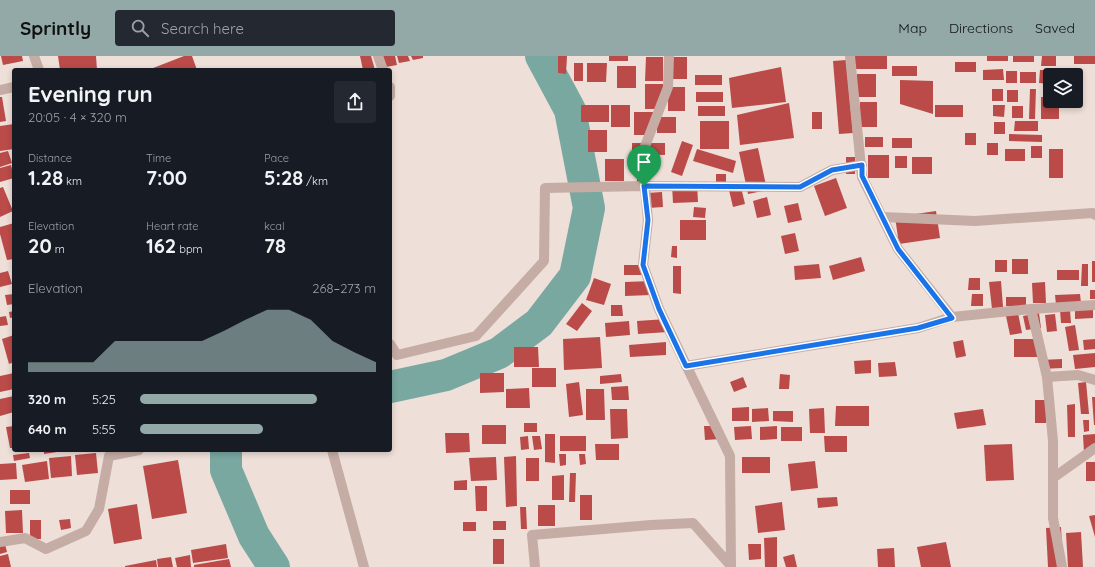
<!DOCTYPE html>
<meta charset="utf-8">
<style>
:root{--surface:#171b24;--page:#242831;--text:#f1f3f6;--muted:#9ea1a6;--accent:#92a9a7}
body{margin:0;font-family:Quicksand,sans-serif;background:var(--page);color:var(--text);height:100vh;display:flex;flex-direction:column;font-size:15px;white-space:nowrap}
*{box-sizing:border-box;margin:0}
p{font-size:13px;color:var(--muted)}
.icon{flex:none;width:22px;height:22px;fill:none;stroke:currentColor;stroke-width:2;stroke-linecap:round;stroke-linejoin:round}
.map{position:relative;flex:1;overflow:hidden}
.drawer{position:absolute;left:12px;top:12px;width:380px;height:384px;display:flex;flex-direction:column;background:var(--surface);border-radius:4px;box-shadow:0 2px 6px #0003}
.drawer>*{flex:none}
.tools{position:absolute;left:1043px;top:12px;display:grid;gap:8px}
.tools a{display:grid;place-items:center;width:40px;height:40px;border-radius:4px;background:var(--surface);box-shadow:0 2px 6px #0003;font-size:20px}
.pin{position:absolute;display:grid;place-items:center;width:34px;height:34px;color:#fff;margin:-41px -17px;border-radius:50% 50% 50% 0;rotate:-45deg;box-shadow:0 0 4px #0007}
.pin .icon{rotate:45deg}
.round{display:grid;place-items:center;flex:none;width:42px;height:42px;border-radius:4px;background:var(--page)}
.headline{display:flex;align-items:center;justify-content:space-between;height:68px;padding:0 16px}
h1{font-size:22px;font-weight:800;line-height:30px}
.stats{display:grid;grid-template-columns:repeat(3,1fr);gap:6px;height:68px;padding:4px 16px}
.stats div{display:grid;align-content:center}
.stats b{font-size:20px;font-weight:800}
.stats small{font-size:11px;font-weight:400}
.stats p{font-size:11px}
.chart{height:112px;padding:8px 16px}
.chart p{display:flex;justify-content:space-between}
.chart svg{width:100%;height:72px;margin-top:4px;fill:var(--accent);opacity:.7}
ul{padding:0 16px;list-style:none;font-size:13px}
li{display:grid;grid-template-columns:64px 48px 1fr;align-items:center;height:30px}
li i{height:10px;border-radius:5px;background:var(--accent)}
header{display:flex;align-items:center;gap:24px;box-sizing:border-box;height:56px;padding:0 20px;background:var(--accent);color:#111}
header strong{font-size:19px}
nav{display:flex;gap:22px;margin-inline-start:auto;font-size:14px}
.search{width:280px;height:36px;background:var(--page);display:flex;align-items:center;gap:10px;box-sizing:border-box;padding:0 14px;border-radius:4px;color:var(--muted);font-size:15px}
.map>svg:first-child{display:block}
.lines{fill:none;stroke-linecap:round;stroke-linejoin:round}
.river{stroke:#79a8a0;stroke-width:32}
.building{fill:#bb4b49}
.street{stroke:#c5ada5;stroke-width:10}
.route-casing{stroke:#fff;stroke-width:8}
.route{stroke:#1a73e8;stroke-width:5}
</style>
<header>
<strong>Sprintly</strong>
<div class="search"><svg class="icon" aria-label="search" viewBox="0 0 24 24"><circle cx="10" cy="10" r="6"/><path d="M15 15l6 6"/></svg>Search here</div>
<nav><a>Map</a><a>Directions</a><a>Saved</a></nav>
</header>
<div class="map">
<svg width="1095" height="511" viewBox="0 0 1095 511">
<rect width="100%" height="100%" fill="#eedfd8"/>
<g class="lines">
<g class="river">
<polyline points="390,331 446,319 499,297 539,267 575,220 589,152 570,54 541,0"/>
<polyline points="226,394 226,414 254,480 274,511"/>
</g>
</g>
<g class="building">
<polygon points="1,0 22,0 23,5 3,9"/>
<polygon points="58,0 96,0 97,14 60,14"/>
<polygon points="184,0 192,0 197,14 148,14"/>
<polygon points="360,0 371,0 375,14 363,14"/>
<polygon points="383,0 395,0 397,9 386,11"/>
<polygon points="397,0 408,0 410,5 399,7"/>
<polygon points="411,0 423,0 423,2 413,4"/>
<polygon points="558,0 567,0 566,18 558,17"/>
<rect x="609" y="0" width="19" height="5"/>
<rect x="854" y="0" width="33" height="13"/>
<rect x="987" y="0" width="21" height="5"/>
<rect x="1013" y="0" width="21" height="6"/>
<polygon points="1042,0 1056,0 1056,10 1041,10"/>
<rect x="1074" y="0" width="21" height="8"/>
<polygon points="646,1 663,1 663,25 645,25"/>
<rect x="668" y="1" width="19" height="22"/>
<polygon points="846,4 853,77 839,78 833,5"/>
<rect x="955" y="6" width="21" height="10"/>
<rect x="574" y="7" width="9" height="18"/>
<polygon points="587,7 607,7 606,26 587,26"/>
<rect x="617" y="10" width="19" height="22"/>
<rect x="892" y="10" width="25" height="10"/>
<polygon points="781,11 786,46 732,52 729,22"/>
<polygon points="1003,13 1004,24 983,24 983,14"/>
<polygon points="1040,14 1057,14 1057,19 1050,19 1050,28 1039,27"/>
<rect x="1006" y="15" width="11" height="12"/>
<rect x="1020" y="16" width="16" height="11"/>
<rect x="857" y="18" width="19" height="23"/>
<rect x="1076" y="18" width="4" height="17"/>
<rect x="695" y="19" width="27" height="10"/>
<polygon points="900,24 933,25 933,58 900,48"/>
<rect x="645" y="28" width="18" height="25"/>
<rect x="668" y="31" width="17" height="24"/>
<rect x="992" y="33" width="11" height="12"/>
<polygon points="1030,33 1036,33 1035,63 1029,63"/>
<rect x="1007" y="34" width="11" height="12"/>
<rect x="696" y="36" width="27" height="10"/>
<polygon points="1076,40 1080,40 1080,49 1063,49 1063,45 1076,45"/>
<polygon points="0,41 2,41 6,65 0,66"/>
<polygon points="1041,41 1050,41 1050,45 1059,45 1059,63 1041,63"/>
<rect x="860" y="46" width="17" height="25"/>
<polygon points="789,47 794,82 740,89 737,59"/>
<rect x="581" y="49" width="28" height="17"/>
<rect x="611" y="49" width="19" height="22"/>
<rect x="935" y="49" width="28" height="12"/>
<polygon points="993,49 1005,49 1004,61 993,60"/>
<rect x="698" y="50" width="27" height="10"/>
<rect x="1012" y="50" width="11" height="12"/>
<rect x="634" y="56" width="19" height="23"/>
<rect x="812" y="56" width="10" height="17"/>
<rect x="657" y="61" width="19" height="16"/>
<rect x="700" y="65" width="29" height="28"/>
<polygon points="1015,65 1038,65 1038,75 1014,75"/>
<rect x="994" y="66" width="11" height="12"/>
<polygon points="14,68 14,93 0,95 0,70"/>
<rect x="588" y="74" width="19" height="22"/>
<rect x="965" y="77" width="11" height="12"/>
<polygon points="1009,78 1042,79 1042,86 1009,85"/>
<rect x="865" y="81" width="18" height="10"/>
<rect x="892" y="82" width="20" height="10"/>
<polygon points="682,85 693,89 682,120 671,116"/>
<polygon points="632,87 665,87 665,99 632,98"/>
<rect x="987" y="87" width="11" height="12"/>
<rect x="1031" y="90" width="11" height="12"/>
<polygon points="758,92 767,134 748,138 739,96"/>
<polygon points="697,93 736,105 733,117 693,105"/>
<rect x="1005" y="93" width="20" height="12"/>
<rect x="1049" y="93" width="14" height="29"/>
<polygon points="8,95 12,107 0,111 0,97"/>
<rect x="868" y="99" width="21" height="23"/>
<rect x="895" y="100" width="12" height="12"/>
<rect x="846" y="101" width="9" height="17"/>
<rect x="912" y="101" width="20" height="17"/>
<rect x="605" y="103" width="19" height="22"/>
<polygon points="637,104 659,104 644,130 637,125"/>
<polygon points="11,109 14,122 0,126 0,112"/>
<rect x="716" y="118" width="10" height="17"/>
<polygon points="836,122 847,152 825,160 814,130"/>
<polygon points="697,127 698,146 673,147 672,129"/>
<polygon points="740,127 745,148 733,151 728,130"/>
<polygon points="3,131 13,155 0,161 0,132"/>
<polygon points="662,136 663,151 648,152 647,137"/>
<polygon points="767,141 771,159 757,162 753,145"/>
<polygon points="798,147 802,164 788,167 784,150"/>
<polygon points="694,151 706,152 705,162 693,161"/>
<polygon points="936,155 940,182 899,188 895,161"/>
<rect x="680" y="164" width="26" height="20"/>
<polygon points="14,167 14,203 7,204 0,178 0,171"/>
<polygon points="795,177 799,195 785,198 781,180"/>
<polygon points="672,190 677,190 677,202 671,201"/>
<polygon points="861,201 865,215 833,224 829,210"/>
<rect x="1012" y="203" width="16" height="15"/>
<rect x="995" y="204" width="12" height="12"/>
<rect x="1092" y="205" width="3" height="21"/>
<polygon points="819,208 821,222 795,224 794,210"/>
<polygon points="1082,208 1088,208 1088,230 1081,230"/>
<rect x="624" y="209" width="19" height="10"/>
<polygon points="673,210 681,210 681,238 673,237"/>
<rect x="1057" y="214" width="22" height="10"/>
<polygon points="8,215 12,228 0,231 0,217"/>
<polygon points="594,222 611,228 604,249 586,244"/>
<polygon points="969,222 980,222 980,234 968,234"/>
<polygon points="651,225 651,239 625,240 625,226"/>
<polygon points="1001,225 1003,251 992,253 989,226"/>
<polygon points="1045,226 1046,247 1033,247 1032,227"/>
<rect x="1090" y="234" width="5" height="9"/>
<polygon points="14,238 14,248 7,249 5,239"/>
<polygon points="972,238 983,238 983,250 971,250"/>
<polygon points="1080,238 1081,247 1056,249 1055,239"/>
<polygon points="1006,241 1026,241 1026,251 1006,250"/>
<polygon points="582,247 592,255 577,275 566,268"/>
<polygon points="611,249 622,249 623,260 611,260"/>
<polygon points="1075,253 1093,253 1093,262 1075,263"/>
<polygon points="1060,254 1070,254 1071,267 1061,267"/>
<polygon points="14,255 14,261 10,262 9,256"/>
<polygon points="1018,257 1022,277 1010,279 1006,260"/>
<polygon points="1039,257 1041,272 1026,274 1023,260"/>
<polygon points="1055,258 1057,275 1047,276 1045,259"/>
<polygon points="6,260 8,269 0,270 0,261"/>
<polygon points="667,263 668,276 638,278 637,265"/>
<polygon points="629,265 630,279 606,281 605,267"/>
<polygon points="1075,269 1079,294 1069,295 1065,271"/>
<polygon points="14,279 14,306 9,308 2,283"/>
<polygon points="600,281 602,312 564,314 563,283"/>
<rect x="1014" y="283" width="23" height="18"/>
<polygon points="1095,283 1095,293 1084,294 1083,284"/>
<polygon points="963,284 966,300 956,302 953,286"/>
<polygon points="666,286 666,299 630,301 629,289"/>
<polygon points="514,291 538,291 539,311 514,311"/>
<polygon points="1095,297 1095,311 1075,313 1073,299"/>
<polygon points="1062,303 1062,312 1041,313 1040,304"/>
<polygon points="871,304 871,317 855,318 854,305"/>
<polygon points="895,306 897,320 879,321 878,307"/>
<rect x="532" y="312" width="24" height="19"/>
<polygon points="14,317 14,333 0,336 0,320"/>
<polygon points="480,317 504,317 504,336 480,337"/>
<polygon points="621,318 622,326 600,328 600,320"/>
<polygon points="780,318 790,319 789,333 779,333"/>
<polygon points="743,321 747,331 734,336 730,326"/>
<polygon points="579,326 583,359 569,361 566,328"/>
<polygon points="1086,326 1089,358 1081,358 1078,327"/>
<polygon points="628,330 629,344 612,344 611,331"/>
<polygon points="529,332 530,352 506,352 506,333"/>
<polygon points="586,333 604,333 605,364 586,364"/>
<polygon points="14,340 14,356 0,360 0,343"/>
<polygon points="1092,341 1095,341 1095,369 1094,369"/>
<rect x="1035" y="344" width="11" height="23"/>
<polygon points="1075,348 1075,381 1068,381 1067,349"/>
<polygon points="836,350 869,350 869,370 835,370"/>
<polygon points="749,351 749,365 732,365 732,352"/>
<polygon points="768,352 769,365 752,366 752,353"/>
<polygon points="824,352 825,377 810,377 809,353"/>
<polygon points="610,353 627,353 628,382 611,383"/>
<polygon points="983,353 986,369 957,373 954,357"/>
<polygon points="773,355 793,355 793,366 773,365"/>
<polygon points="1083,364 1089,364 1089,375 1084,376"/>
<rect x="524" y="367" width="13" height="9"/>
<rect x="482" y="369" width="24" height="19"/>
<polygon points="14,370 14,392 10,392 6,371"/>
<polygon points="704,370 721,370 721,383 705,384"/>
<polygon points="751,370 752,383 735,384 734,371"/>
<polygon points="777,370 777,383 760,384 760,371"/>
<rect x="781" y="371" width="21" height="14"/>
<polygon points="445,377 469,377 470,396 446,397"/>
<polygon points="545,378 555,378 555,407 545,406"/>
<polygon points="1095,378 1095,397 1084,397 1083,379"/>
<polygon points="528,380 529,393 521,394 520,381"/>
<polygon points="532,380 540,380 542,393 534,394"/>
<rect x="560" y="380" width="26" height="15"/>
<polygon points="824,380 847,380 847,396 825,396"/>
<polygon points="595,388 619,388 619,404 596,404"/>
<polygon points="1012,388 1014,424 986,425 984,389"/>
<polygon points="44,394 57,394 57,396 44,398"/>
<polygon points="29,397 30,402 14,405 13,399"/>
<polygon points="96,397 98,417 77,419 75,399"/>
<polygon points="559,398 566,398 566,409 560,410"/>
<polygon points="579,398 585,398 586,408 580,409"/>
<polygon points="71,400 72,420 51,422 49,402"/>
<polygon points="516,400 517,450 506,451 504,401"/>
<polygon points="496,401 497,424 471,425 469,402"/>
<rect x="742" y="401" width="28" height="16"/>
<rect x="526" y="402" width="13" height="23"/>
<polygon points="178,404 187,457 152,463 143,410"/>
<polygon points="47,405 49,423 25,426 22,409"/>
<polygon points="815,405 818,432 791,435 788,408"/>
<rect x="1086" y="406" width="9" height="19"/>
<polygon points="16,407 17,423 0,424 0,408"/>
<polygon points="570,417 576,417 575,446 569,446"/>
<polygon points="564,419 564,444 552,444 552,420"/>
<polygon points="467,424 467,434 454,434 454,425"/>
<polygon points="475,430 487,430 487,455 476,455"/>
<rect x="10" y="434" width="20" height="14"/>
<rect x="580" y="439" width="12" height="25"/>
<polygon points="837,441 838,450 818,452 817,442"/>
<polygon points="782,446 785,474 758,477 755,450"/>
<polygon points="137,448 142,483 114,488 108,453"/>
<rect x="538" y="449" width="17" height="21"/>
<polygon points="520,451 526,451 527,473 521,473"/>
<polygon points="22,454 23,477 6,477 5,455"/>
<polygon points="1095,459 1095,481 1089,460"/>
<polygon points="70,463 71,472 61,474 59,464"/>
<rect x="30" y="464" width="11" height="19"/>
<rect x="493" y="465" width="13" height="9"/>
<rect x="463" y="466" width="13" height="9"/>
<polygon points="1061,471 1063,511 1048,511 1046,472"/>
<polygon points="1081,476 1083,511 1068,511 1066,477"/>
<polygon points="777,481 777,511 765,511 764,482"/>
<rect x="493" y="483" width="11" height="25"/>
<polygon points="946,486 951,511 921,511 917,491"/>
<polygon points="5,488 7,496 0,498 0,489"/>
<polygon points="226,488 228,502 193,507 191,494"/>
<polygon points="748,488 761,488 761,503 749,504"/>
<polygon points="894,492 895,511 878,511 877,493"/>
<polygon points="8,498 11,511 0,511 0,500"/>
<polygon points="794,498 797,511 786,511 783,501"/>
<polygon points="190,499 191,511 177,511 175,502"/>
<polygon points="171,501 173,511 158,511 157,503"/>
<polygon points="229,503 231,511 194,511 194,509"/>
<polygon points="156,504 157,511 125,511 125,510"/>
</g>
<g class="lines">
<g class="street">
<polyline points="34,0 39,14"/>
<polyline points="378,0 383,14"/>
<polyline points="669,0 668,31 642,98 648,164 643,209 659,253 730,400 731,511"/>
<polyline points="850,0 862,121 898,193 952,261"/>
<polyline points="390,31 390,40"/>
<polyline points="0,34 14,31"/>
<polyline points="883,161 975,165 1093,157 1095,159"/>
<polyline points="390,288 397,299 476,280 544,205 545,132 644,130 800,131 832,114 862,109"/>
<polyline points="686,310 918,272 952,261 1031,253"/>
<polyline points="1047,321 1078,319 1095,324"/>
<polyline points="332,394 364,511"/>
<polyline points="1053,422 1095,392"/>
<polyline points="0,486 25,482 46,493 86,475 99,453 109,400 139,394"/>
<polyline points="535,511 532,479 651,469 693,467 731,510"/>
<polyline points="1062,511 1053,462 1053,385 1047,321 1031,253 1095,249"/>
</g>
</g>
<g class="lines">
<g class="route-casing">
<polygon id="route" points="862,109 862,120 898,193 952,262 918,272 686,310 659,253 643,209 648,164 644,130 800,131 832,114"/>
</g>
<use href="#route" class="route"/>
</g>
</svg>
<div class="tools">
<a><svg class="icon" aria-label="layers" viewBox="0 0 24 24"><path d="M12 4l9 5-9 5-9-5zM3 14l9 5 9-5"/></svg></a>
</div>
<div class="pin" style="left:644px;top:130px;background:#1e9e55"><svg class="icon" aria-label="arrive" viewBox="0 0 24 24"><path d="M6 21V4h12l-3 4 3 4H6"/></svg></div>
<section class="drawer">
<div class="headline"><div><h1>Evening run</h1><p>20:05 · 4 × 320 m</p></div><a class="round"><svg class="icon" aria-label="share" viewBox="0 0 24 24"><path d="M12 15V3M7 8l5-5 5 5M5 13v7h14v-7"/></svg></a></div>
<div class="stats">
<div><p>Distance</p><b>1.28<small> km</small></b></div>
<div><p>Time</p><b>7:00</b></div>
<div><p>Pace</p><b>5:28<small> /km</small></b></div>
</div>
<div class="stats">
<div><p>Elevation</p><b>20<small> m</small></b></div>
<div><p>Heart rate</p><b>162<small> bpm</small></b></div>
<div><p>kcal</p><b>78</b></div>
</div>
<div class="chart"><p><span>Elevation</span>268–273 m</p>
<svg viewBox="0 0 160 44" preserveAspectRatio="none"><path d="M0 44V38L10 38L20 38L30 38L40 25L50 25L60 25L70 25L80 25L90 19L100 12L110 6L120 6L130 12L140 25L150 32L160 38V44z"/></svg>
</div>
<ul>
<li><b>320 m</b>5:25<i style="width:75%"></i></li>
<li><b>640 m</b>5:55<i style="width:52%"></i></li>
</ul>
</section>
</div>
